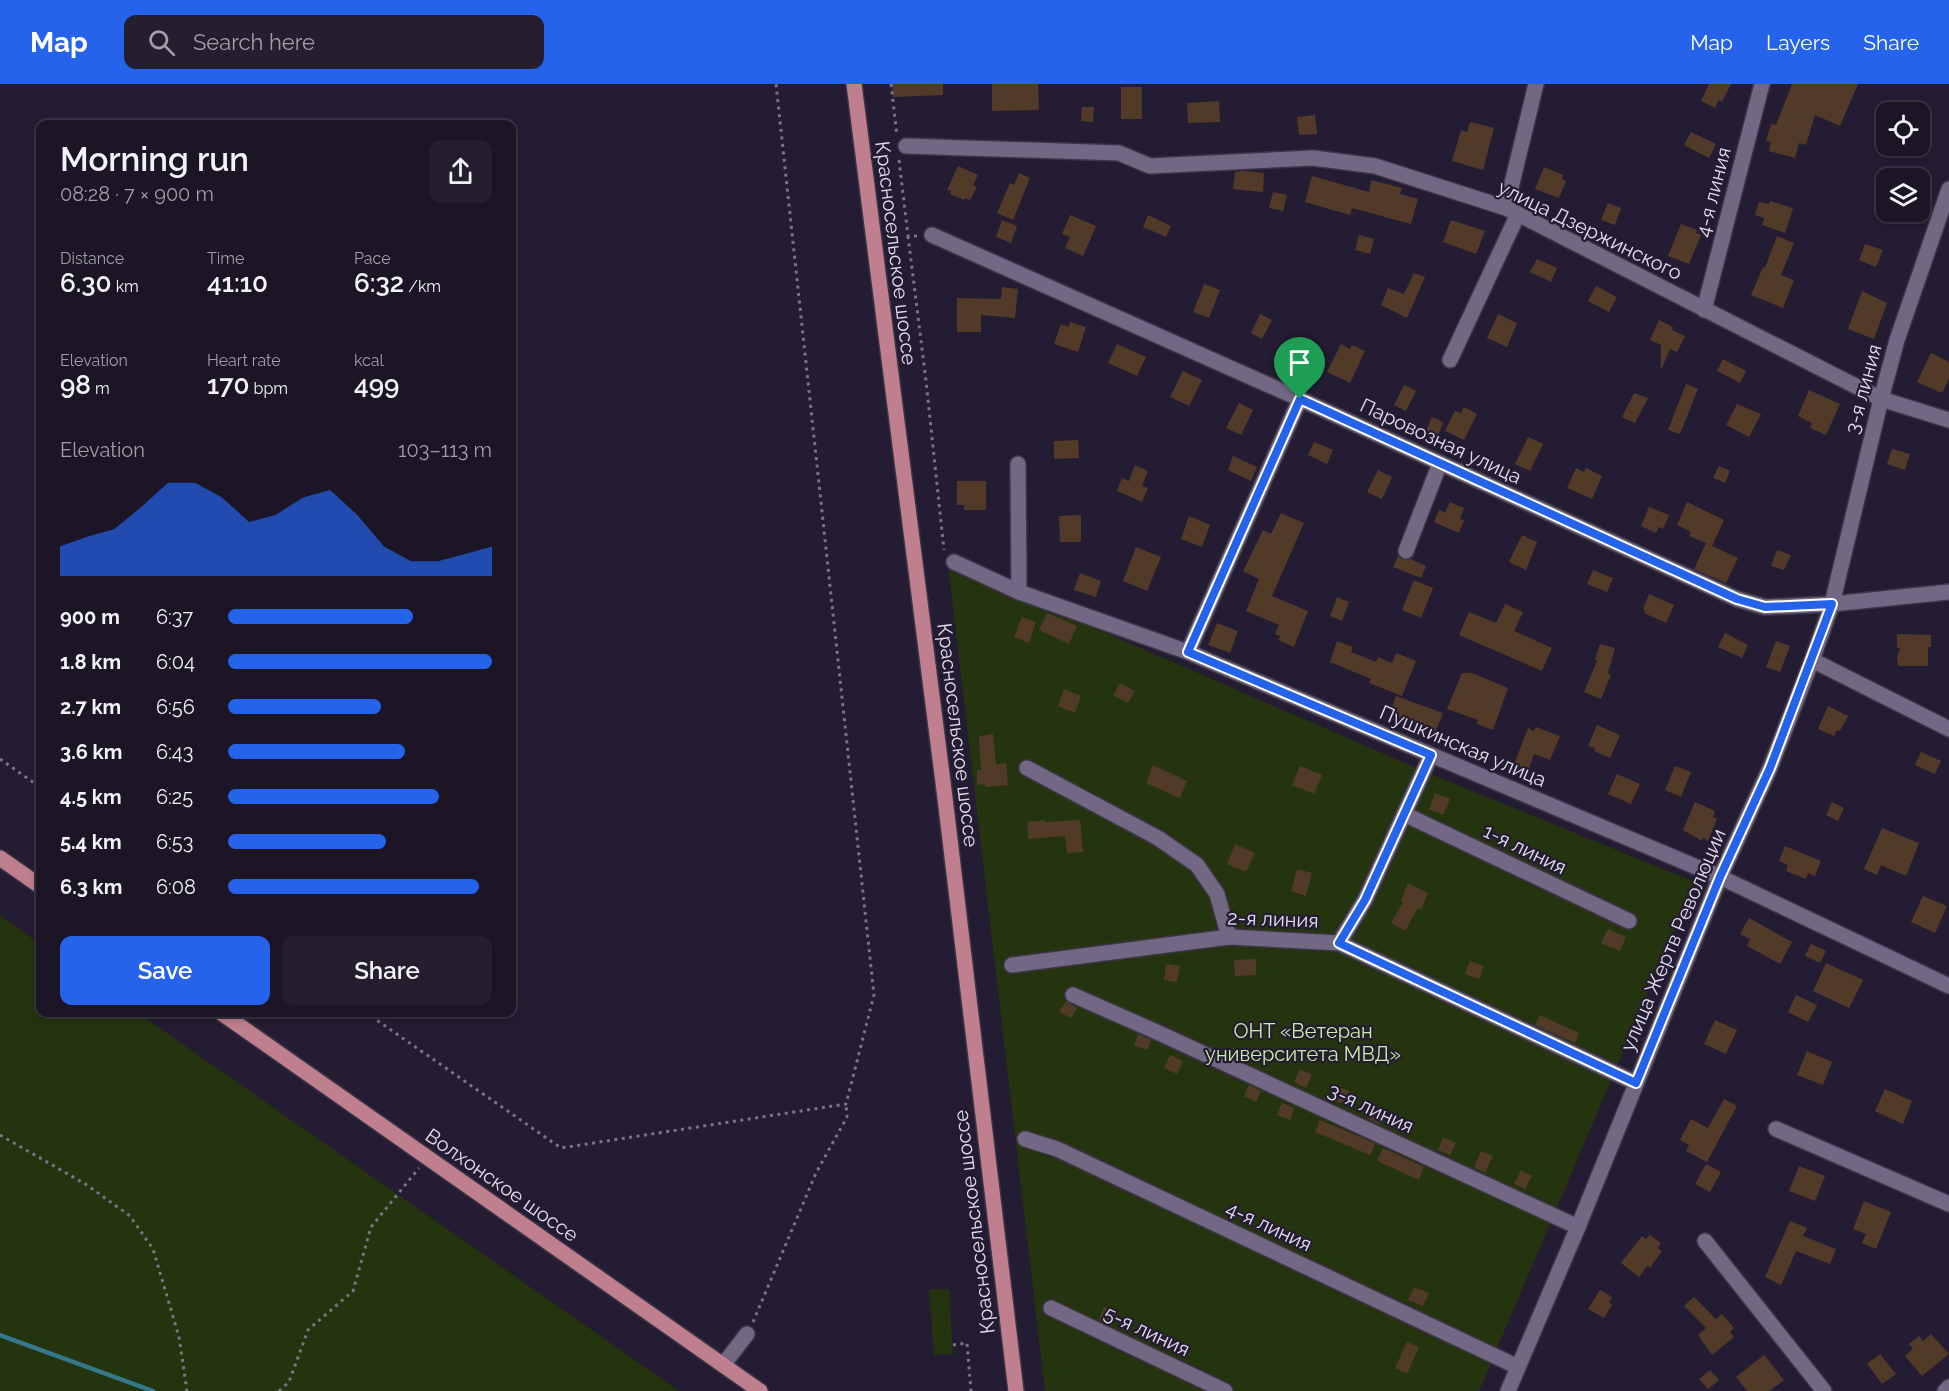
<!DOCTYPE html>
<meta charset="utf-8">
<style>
:root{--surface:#1b1526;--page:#241e2e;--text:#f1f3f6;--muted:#a09fa7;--line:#393443;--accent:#2563eb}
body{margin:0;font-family:Raleway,sans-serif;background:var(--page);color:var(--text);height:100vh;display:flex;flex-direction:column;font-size:22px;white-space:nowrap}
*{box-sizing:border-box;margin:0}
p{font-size:20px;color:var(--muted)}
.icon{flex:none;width:33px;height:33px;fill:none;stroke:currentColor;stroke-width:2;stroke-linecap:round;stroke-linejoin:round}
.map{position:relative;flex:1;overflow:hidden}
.details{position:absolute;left:36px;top:36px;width:480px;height:897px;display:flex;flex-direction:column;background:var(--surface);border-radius:12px;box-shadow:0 3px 9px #0003,0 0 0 2px var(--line)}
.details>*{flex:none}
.buttons{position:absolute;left:1876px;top:18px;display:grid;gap:12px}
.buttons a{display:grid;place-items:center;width:54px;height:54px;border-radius:12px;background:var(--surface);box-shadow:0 3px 9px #0003,0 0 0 2px var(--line);font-size:30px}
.pin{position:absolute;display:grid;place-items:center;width:51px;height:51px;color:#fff;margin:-62px -26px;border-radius:50% 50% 50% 0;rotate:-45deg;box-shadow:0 0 6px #0007}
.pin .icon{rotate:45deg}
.round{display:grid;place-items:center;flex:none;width:63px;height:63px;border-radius:12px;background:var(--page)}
.head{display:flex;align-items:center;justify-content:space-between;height:102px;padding:0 24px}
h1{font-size:33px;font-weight:600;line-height:45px}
.metrics{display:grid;grid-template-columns:repeat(3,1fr);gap:9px;height:102px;padding:6px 24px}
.metrics div{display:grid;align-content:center}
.metrics b{font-size:26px;font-weight:600}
.metrics small{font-size:16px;font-weight:400}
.metrics p{font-size:16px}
.chart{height:168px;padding:12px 24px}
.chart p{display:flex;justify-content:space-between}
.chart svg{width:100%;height:108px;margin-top:6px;fill:var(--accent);opacity:.7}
.button{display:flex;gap:12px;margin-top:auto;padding:12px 24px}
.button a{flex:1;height:69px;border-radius:12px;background:var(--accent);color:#fff;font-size:24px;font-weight:600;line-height:69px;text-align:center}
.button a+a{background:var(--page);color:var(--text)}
ul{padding:0 24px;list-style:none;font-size:20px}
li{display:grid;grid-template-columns:96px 72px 1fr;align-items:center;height:45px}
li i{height:15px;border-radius:8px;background:var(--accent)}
header{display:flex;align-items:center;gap:36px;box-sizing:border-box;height:84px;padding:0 30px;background:var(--accent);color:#fff}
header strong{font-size:28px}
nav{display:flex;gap:33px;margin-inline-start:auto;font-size:21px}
.search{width:420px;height:54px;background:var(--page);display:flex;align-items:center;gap:15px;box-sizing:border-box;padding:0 21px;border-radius:12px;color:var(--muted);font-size:22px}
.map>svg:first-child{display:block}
.green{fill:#24340e}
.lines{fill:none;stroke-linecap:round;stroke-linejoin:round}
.stream{stroke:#35788b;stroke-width:4.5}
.building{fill:#513b28}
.minor-casing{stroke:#3d3547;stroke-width:18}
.major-casing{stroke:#3d3547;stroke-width:18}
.path{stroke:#7b7487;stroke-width:3;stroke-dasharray:3 4.5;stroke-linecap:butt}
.minor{stroke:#726883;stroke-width:15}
.major{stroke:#bf7f8e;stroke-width:15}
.route-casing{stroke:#fff;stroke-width:12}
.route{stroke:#2563eb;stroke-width:8}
.labels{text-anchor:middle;stroke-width:4.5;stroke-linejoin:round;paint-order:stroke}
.street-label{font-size:20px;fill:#e2ddec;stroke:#241c32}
.park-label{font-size:20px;fill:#caeda3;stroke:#241c32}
</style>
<header>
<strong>Map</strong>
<div class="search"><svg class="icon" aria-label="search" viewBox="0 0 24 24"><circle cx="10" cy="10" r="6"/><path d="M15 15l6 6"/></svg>Search here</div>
<nav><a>Map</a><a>Layers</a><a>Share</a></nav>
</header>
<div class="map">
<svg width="1949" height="1307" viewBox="0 0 1949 1307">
<rect width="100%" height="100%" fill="#241c32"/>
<g class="green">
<polygon points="948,480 1423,687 1695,798 1479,1307 1045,1307"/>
<polygon points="0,831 40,860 40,928 138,929 679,1307 0,1307"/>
<polygon points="949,1205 953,1270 934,1271 929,1206"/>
</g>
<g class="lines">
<polyline class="stream" points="0,1251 153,1307"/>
</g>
<g class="building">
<polygon points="892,0 943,0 943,11 893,13"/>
<polygon points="992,0 1038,0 1039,26 992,27"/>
<polygon points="1709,0 1731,0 1722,18 1719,16 1715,24 1701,17"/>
<polygon points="1792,0 1858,0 1840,42 1815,31 1806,61 1799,59 1795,74 1769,67 1771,58 1766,57 1771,40 1776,41"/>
<rect x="1121" y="3" width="21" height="32"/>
<polygon points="1219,17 1220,38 1188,39 1187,19"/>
<polygon points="1082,23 1094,23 1093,38 1081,37"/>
<polygon points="1315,31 1317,50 1299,51 1297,33"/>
<polygon points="1470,38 1494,44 1483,86 1452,77 1461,46 1467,48"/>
<polygon points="1691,48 1716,60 1709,74 1684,61"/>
<polygon points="958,82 978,91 973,101 977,103 970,116 965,114 964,116 950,110 951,107 947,106"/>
<polygon points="1544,83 1563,91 1562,95 1566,97 1559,114 1535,105"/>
<polygon points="1244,87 1264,89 1263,108 1233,105 1235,88"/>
<polygon points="1019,89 1030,94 1013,136 997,129 1010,99 1014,101"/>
<polygon points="1312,92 1369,108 1371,96 1402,104 1400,110 1418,115 1411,140 1352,124 1350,131 1305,118"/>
<polygon points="1273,108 1287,111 1283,127 1269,124"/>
<polygon points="1770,117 1793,124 1785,149 1762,141 1764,134 1755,131 1759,118 1769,120"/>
<polygon points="1608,119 1621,124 1615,141 1601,136"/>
<polygon points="1070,131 1096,142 1083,172 1065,164 1070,153 1062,150"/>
<polygon points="1148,131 1171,142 1166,153 1143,143"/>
<polygon points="1002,136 1017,142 1011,159 996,153"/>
<polygon points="1451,136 1485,147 1476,170 1443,158"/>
<polygon points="1681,140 1697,146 1696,149 1701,151 1689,180 1668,172"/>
<polygon points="1359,151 1374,155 1370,170 1355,166"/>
<polygon points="1777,152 1794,159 1781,191 1794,196 1783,224 1751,211 1763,183 1765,184"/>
<polygon points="1865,160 1883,166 1876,183 1859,176"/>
<polygon points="1537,175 1557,184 1551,198 1530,188"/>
<polygon points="1414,189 1425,193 1407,234 1381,221 1388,204 1404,210"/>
<polygon points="1204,200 1220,206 1209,234 1193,228"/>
<polygon points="1596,202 1617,213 1609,228 1588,217"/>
<polygon points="1002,203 1018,205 1015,234 981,231 981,248 957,248 957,214 1001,215"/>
<polygon points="1862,207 1887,219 1874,255 1848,245"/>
<polygon points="1260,230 1272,236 1262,255 1251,249"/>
<polygon points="1498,230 1517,239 1507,263 1487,254"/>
<polygon points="1659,236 1673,243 1672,246 1685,252 1677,268 1670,265 1661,286 1661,261 1650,256"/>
<polygon points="1070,238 1086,243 1078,268 1054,260 1061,240 1069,243"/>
<polygon points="1117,260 1146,273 1137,292 1108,279"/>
<polygon points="1341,260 1350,265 1352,261 1365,267 1350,299 1327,288"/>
<polygon points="1931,269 1949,278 1949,295 1942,309 1917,298"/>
<polygon points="1723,275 1746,287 1740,299 1717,287"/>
<polygon points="1183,287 1202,296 1189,322 1170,313"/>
<polygon points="1686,300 1698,305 1680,350 1668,346"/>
<polygon points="1404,301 1416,307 1406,327 1394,321"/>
<polygon points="1809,306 1840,320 1826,351 1810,344 1812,339 1798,332"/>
<polygon points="1634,309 1648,314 1635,339 1622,333"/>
<polygon points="1239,319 1253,326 1241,351 1226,344"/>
<polygon points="1737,320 1761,330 1749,353 1726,341"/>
<polygon points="1464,323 1477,330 1464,356 1445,347 1455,327 1461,329"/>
<polygon points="1432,333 1443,338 1438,352 1426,347"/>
<polygon points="1528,353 1543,360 1530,387 1515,380"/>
<polygon points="1078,356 1079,374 1054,375 1054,357"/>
<polygon points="1314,358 1333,366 1327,380 1308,371"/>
<polygon points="1892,365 1910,370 1905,386 1887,380"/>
<polygon points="1233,372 1257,383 1251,397 1228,386"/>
<polygon points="1135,381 1148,387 1142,402 1148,404 1142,418 1117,407 1122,394 1129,397"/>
<polygon points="1719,382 1730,387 1725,399 1713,394"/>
<polygon points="1576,384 1584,388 1586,384 1602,392 1592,415 1567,404"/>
<polygon points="1378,386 1392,393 1382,415 1367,408"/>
<polygon points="957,397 986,397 986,426 964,426 964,421 957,421"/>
<polygon points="1450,418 1464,424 1460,435 1464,436 1459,449 1434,438 1439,426 1445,429"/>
<polygon points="1687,418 1724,436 1712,462 1689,452 1691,448 1677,441"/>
<polygon points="1649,423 1669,431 1663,445 1659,443 1656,449 1641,442"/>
<polygon points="1281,429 1304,439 1272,512 1308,527 1294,563 1278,556 1280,552 1275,550 1279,541 1246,527 1259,495 1243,487 1263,446 1271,450"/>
<polygon points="1081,431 1081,458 1060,458 1059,432"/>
<polygon points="1189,432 1210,441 1202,463 1181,455"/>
<polygon points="1522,451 1537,458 1526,486 1509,478"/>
<polygon points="1706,459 1738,474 1726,499 1694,485"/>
<polygon points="1136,463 1161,473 1147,507 1123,497"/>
<polygon points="1777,466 1791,471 1784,486 1771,482"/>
<polygon points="1398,472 1403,476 1411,475 1426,482 1421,494 1393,483"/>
<polygon points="1593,486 1613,494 1607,508 1587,500"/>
<polygon points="1080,489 1101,497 1096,513 1074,506"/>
<polygon points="1414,496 1433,504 1421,534 1402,526"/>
<polygon points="1649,510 1674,521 1666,539 1644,529 1645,526 1643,525"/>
<polygon points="1337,513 1349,518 1342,537 1330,532"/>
<polygon points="1505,520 1523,528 1514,547 1552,564 1542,587 1459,551 1469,528 1496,539"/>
<polygon points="1047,529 1077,542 1069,560 1039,546"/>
<polygon points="1022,533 1036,538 1029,559 1014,553"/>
<polygon points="1217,539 1238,547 1230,569 1208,561"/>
<polygon points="1725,549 1748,561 1742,574 1718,563"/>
<polygon points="1897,550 1931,551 1931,563 1928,563 1928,582 1898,582 1897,572 1900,565 1897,563"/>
<polygon points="1337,557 1353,563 1351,568 1376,578 1378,573 1392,579 1396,569 1416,577 1402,612 1369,599 1371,595 1330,578"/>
<polygon points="1776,557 1790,562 1780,588 1766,583"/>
<polygon points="1600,560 1615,564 1608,589 1611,591 1601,615 1584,608 1597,577 1595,576"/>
<polygon points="1462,589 1472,589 1508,604 1493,646 1477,640 1478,636 1447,625"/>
<polygon points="1120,599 1135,607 1128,619 1113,611"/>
<polygon points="1064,605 1081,612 1075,629 1058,622"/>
<polygon points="1396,612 1443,629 1435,649 1389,632"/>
<polygon points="1828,622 1848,632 1840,647 1837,646 1834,652 1818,645"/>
<polygon points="1597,641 1620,651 1610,674 1594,667 1595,664 1588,662"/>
<polygon points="1536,643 1560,652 1550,676 1534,670 1526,693 1511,688 1528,644 1534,647"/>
<polygon points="993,650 996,680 1006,679 1008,701 985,703 985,700 977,701 977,686 981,686 979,652"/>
<polygon points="1921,668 1941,677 1935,690 1915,681"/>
<polygon points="1153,681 1187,697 1180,714 1146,699"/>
<polygon points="1300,682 1322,691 1314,710 1292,701"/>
<polygon points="1675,682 1691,688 1681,713 1665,706"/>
<polygon points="1617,690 1640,700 1631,720 1608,710"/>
<polygon points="1435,709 1450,715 1443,731 1429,725"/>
<polygon points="1695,718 1715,727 1713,733 1717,735 1708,757 1703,754 1702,757 1683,746"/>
<polygon points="1832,718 1844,724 1838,737 1826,731"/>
<polygon points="1045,736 1045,738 1080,736 1083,768 1067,769 1065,752 1028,755 1027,738"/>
<polygon points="1882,744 1919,759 1906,792 1881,781 1877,791 1864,785"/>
<polygon points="1235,760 1255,769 1246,788 1227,780"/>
<polygon points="1785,762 1821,777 1815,792 1808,789 1806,795 1786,787 1788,781 1779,777"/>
<polygon points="1297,785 1312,789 1306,812 1291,807"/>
<polygon points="1408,799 1428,809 1421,826 1418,824 1405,847 1391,839 1403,818 1401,817"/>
<polygon points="1923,812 1947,822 1935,849 1911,838"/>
<polygon points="1749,834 1792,858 1780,880 1747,862 1750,855 1740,850"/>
<polygon points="1608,845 1626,853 1620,867 1601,859"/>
<polygon points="1811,860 1826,867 1820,879 1805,872"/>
<polygon points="1256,875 1256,891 1235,892 1234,876"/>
<polygon points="1470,877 1484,882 1479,895 1465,890"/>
<polygon points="1826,879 1863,896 1849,924 1813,907"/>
<polygon points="1166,880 1180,882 1177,898 1164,896"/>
<polygon points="1796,911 1817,921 1808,938 1788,928"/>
<polygon points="1066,917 1077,924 1071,934 1059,928"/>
<polygon points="1540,931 1579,949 1575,959 1535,941"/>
<polygon points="1715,936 1737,946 1726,970 1704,960"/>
<polygon points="1138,950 1151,956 1148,966 1134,962"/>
<polygon points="1807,967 1832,978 1823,1001 1797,991"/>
<polygon points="1170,971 1183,977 1177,990 1164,984"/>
<polygon points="1300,985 1312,991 1306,1004 1294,998"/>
<polygon points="1249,1001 1261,1007 1256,1018 1244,1012"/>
<polygon points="1336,1002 1349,1007 1344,1020 1331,1016"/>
<polygon points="1885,1005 1912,1017 1903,1040 1875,1027"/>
<polygon points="1724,1015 1737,1022 1707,1078 1686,1067 1689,1061 1680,1056 1691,1035 1708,1044"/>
<polygon points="1282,1019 1294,1024 1290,1036 1277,1031"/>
<polygon points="1373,1024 1384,1029 1380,1040 1368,1035"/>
<polygon points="1320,1036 1372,1058 1375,1060 1370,1071 1315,1048"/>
<polygon points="1443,1053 1456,1059 1450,1071 1438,1066"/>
<polygon points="1383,1064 1424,1083 1419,1096 1377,1077"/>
<polygon points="1481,1067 1493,1072 1485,1089 1474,1083"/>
<polygon points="1706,1080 1721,1088 1710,1108 1695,1100"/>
<polygon points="1799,1082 1825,1092 1815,1117 1789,1107"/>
<polygon points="1521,1086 1532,1092 1525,1105 1514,1100"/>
<polygon points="1864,1117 1891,1128 1876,1165 1862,1159 1866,1150 1853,1145"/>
<polygon points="1790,1137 1807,1144 1803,1152 1836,1165 1830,1180 1796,1167 1781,1201 1765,1193"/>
<polygon points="1650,1151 1661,1159 1658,1164 1662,1167 1650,1184 1647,1182 1639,1193 1621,1179 1642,1152 1646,1155"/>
<polygon points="1414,1203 1429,1209 1423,1222 1408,1216"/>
<polygon points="1600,1206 1612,1213 1609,1218 1612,1221 1604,1234 1588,1225"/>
<polygon points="1694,1213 1716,1235 1722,1230 1734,1244 1730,1248 1734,1253 1712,1271 1698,1251 1706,1244 1684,1222"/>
<polygon points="1104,1223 1117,1228 1112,1242 1099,1236"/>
<polygon points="1931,1250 1949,1270 1922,1292 1905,1272 1913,1265 1909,1260 1919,1252 1923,1257"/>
<polygon points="1407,1258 1419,1263 1407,1290 1395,1284"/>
<polygon points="1880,1270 1896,1290 1882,1300 1867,1280"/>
<polygon points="1764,1271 1784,1296 1769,1307 1747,1307 1736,1293"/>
<polygon points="1710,1286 1719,1296 1708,1305 1699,1295"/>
</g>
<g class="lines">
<g class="minor-casing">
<g id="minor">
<polyline points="906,62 1119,69 1150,82 1313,74 1375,82 1506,124 1881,315 1949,336"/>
<polyline points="1506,124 1536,0"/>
<polyline points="932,151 1300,315 1737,515 1765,523 1832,520 1949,508"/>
<polyline points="1704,226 1762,0"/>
<polyline points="1450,276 1518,130"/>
<polyline points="1018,380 1019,508"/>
<polyline points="1406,467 1440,379"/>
<polyline points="954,478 1019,508 1188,568 1720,793 1949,902"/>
<polyline points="1188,568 1300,315"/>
<polyline points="1812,576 1949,645"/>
<polyline points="1027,684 1158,754 1197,781 1217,810 1229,853"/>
<polyline points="1404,730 1629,837"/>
<polyline points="1339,859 1365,816 1431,671"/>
<polyline points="1012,881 1229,853 1339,859 1636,999"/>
<polyline points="1073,911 1159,949 1578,1143"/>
<polyline points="1776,1045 1949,1120"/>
<polyline points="1025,1055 1057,1065 1518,1283"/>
<polyline points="1705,1157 1824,1307"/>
<polyline points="1051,1224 1225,1307"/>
<polyline points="723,1281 747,1250"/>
<polyline points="1508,1307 1578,1143 1720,793 1770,684 1812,576 1832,520 1881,315 1897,256 1949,105"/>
<polyline points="1945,1307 1949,1303"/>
</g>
</g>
<g class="major-casing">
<g id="major">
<polyline points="854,0 945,714 1016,1307"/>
<polyline points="0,774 40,802"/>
<polyline points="220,928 760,1307"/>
</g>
</g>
<g class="path">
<polyline points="891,0 897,52"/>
<polyline points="899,76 908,152 919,152"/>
<polyline points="908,152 926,297 944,466"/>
<polyline points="0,675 40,703"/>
<polyline points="365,928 561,1064 846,1020 874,911 776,0"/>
<polyline points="0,1051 87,1101 130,1132 153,1165 179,1253 187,1307"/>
<polyline points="753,1238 816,1089 847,1033 846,1020"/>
<polyline points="953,1261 967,1259 971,1307"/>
<polyline points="279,1307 289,1298 308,1246 353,1207 371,1143 419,1084"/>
</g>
<use href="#minor" class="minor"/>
<use href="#major" class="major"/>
</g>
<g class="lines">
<g class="route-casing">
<polygon id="route" points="1300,315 1737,515 1765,523 1832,520 1770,684 1720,793 1636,999 1339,859 1365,816 1431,671 1188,568"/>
</g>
<use href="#route" class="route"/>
</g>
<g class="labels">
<g class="street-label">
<text transform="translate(1713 108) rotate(-76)" y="7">4-я линия</text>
<text transform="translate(1590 146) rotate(26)" y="7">улица Дзержинского</text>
<text transform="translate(896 169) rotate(83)" y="7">Красносельское шоссе</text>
<text transform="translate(1863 305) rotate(-75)" y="7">3-я линия</text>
<text transform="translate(1441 357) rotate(25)" y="7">Паровозная улица</text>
<text transform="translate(958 651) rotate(83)" y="7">Красносельское шоссе</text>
<text transform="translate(1463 662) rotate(23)" y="7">Пушкинская улица</text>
<text transform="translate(1525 765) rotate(26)" y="7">1-я линия</text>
<text transform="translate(1273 835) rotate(2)" y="7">2-я линия</text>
<text transform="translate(1673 856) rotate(-67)" y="7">улица Жертв Революции</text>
<text transform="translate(1371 1024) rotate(25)" y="7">3-я линия</text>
<text transform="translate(502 1101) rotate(35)" y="7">Волхонское шоссе</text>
<text transform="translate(974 1138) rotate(-97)" y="7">Красносельское шоссе</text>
<text transform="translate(1269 1142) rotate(25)" y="7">4-я линия</text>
<text transform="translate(1147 1247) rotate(25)" y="7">5-я линия</text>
</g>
<g class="park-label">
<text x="1303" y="954">ОНТ «Ветеран<tspan x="1303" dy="23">университета МВД»</tspan></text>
</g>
</g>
</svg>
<div class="buttons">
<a><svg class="icon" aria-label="locate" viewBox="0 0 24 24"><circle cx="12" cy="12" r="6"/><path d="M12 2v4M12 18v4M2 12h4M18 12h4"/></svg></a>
<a><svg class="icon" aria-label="layers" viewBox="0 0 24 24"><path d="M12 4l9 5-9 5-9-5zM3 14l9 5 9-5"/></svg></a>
</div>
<div class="pin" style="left:1300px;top:315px;background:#1e9e55"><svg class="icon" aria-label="arrive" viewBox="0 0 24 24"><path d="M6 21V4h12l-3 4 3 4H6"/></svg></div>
<section class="details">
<div class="head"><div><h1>Morning run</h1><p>08:28 · 7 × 900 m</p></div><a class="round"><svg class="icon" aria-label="share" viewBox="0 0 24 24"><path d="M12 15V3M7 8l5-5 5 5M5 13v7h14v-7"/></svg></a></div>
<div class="metrics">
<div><p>Distance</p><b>6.30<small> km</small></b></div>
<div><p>Time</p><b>41:10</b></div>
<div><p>Pace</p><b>6:32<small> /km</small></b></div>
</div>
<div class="metrics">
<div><p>Elevation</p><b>98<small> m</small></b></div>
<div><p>Heart rate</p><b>170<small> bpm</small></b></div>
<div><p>kcal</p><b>499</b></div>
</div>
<div class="chart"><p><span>Elevation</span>103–113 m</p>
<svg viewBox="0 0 160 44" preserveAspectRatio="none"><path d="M0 44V32L10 28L20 25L30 16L40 6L50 6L60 12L70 22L80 19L90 12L100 9L110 19L120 32L130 38L140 38L150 35L160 32V44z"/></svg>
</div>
<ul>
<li><b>900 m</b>6:37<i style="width:70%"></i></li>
<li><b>1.8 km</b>6:04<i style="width:100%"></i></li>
<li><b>2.7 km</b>6:56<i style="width:58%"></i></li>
<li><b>3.6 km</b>6:43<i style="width:67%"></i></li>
<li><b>4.5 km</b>6:25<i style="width:80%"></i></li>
<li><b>5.4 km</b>6:53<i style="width:60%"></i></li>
<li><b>6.3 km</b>6:08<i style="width:95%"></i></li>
</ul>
<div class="button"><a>Save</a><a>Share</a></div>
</section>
</div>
